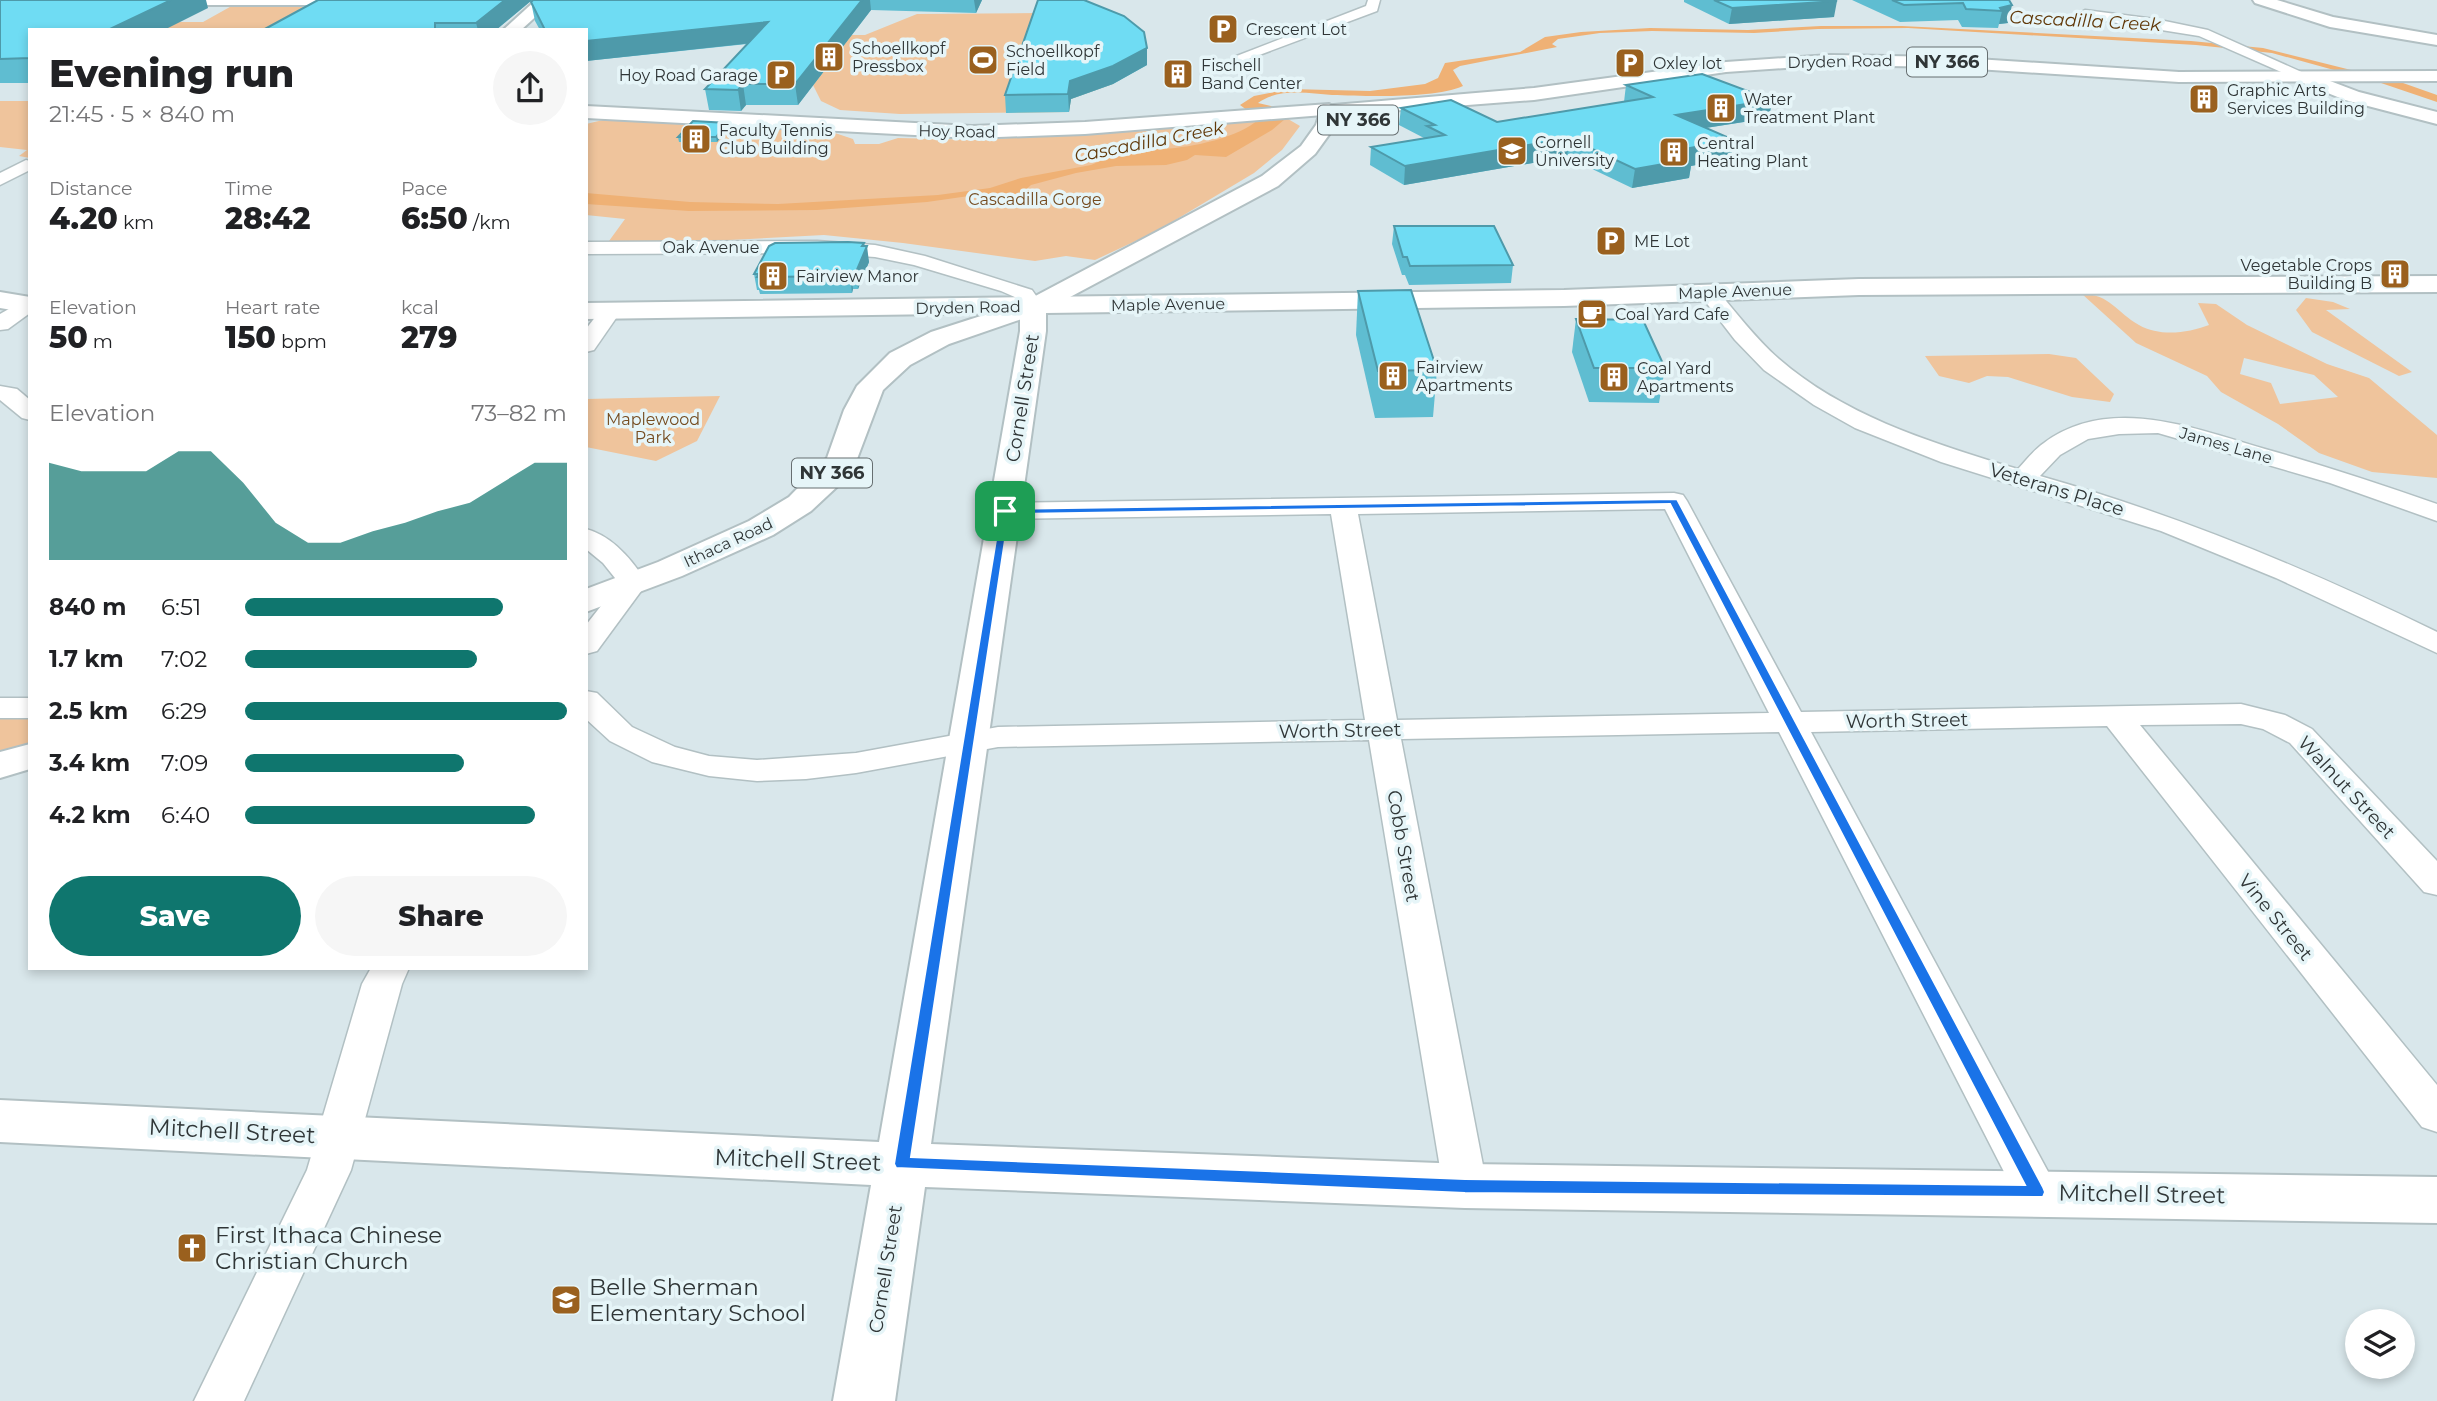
<!DOCTYPE html>
<meta charset="utf-8">
<style>
:root{--surface:#fff;--page:#f6f6f6;--text:#202124;--muted:#757577;--accent:#0f766e}
body{margin:0;font-family:Montserrat,sans-serif;background:var(--page);color:var(--text);height:100vh;display:flex;flex-direction:column;font-size:26px;white-space:nowrap}
*{box-sizing:border-box;margin:0}
p{font-size:23px;color:var(--muted)}
.icon{flex:none;width:38px;height:38px;fill:none;stroke:currentColor;stroke-width:2;stroke-linecap:round;stroke-linejoin:round}
.map{position:relative;flex:1;overflow:hidden}
.drawer{position:absolute;left:28px;top:28px;width:560px;height:942px;display:flex;flex-direction:column;background:var(--surface);border-radius:0px;box-shadow:0 4px 10px #0003}
.drawer>*{flex:none}
.controls{position:absolute;left:2345px;top:1309px;display:grid;gap:14px}
.controls a{display:grid;place-items:center;width:70px;height:70px;border-radius:50%;background:var(--surface);box-shadow:0 4px 10px #0003;font-size:35px}
.pin{position:absolute;display:grid;place-items:center;width:60px;height:60px;color:#fff;margin:-30px;border-radius:14px;box-shadow:0 4px 10px #0006}
.round{display:grid;place-items:center;flex:none;width:74px;height:74px;border-radius:37px;background:var(--page)}
.overview{display:flex;align-items:center;justify-content:space-between;height:119px;padding:0 21px}
h1{font-size:38px;font-weight:800;line-height:52px}
.figures{display:grid;grid-template-columns:repeat(3,1fr);gap:10px;height:119px;padding:7px 21px}
.figures div{display:grid;align-content:center}
.figures b{font-size:30px;font-weight:800}
.figures small{font-size:19px;font-weight:400}
.figures p{font-size:19px}
.chart{height:196px;padding:14px 21px}
.chart p{display:flex;justify-content:space-between}
.chart svg{width:100%;height:126px;margin-top:7px;fill:var(--accent);opacity:.7}
.button{display:flex;gap:14px;margin-top:auto;padding:14px 21px}
.button a{flex:1;height:80px;border-radius:42px;background:var(--accent);color:#fff;font-size:28px;font-weight:800;line-height:80px;text-align:center}
.button a+a{background:var(--page);color:var(--text)}
ul{padding:0 21px;list-style:none;font-size:23px}
li{display:grid;grid-template-columns:112px 84px 1fr;align-items:center;height:52px}
li i{height:18px;border-radius:9px;background:var(--accent)}
.map>svg:first-child{display:block}
.green{fill:#efc49c;fill-rule:evenodd}
.water{fill:#efb175}
.lines{fill:none;stroke-linecap:round;stroke-linejoin:round}
.minor-casing{stroke:#b2c0c3;stroke-width:3}
.tertiary-casing{stroke:#b2c0c3;stroke-width:4}
.primary-casing{stroke:#b2c0c3;stroke-width:4}
.minor{fill:#fff;fill-rule:evenodd}
.tertiary{fill:#fff;fill-rule:evenodd}
.primary{fill:#fff;fill-rule:evenodd}
.wall{fill:#5fbdd1}
.shaded-wall{fill:#4e9aaa}
.building{fill:#6fdcf3;stroke:#4e9aaa;stroke-width:2}
.route{fill:#1a73e8;stroke:#fff;stroke-width:2;fill-rule:evenodd}
.labels{text-anchor:middle;stroke-width:7;stroke-linejoin:round;paint-order:stroke}
.far-poi-label{font-size:16px;fill:#303637;stroke:#e6f5f8;text-anchor:start}
.far-street-label{font-size:16px;fill:#303637;stroke:#e6f5f8}
.far-park-label{font-size:16px;fill:#754c20;stroke:#e6f5f8}
.far-water-label{font-size:18px;font-style:italic;fill:#613909;stroke:#e6f5f8}
.shield{fill:#e6f5f8;stroke:#676f71;stroke-width:2}
.shield-label{font-size:18px;font-weight:bold;fill:#303637}
.street-label{font-size:19px;fill:#303637;stroke:#e6f5f8}
.near-street-label{font-size:23px;fill:#303637;stroke:#e6f5f8}
.near-poi-label{font-size:23px;fill:#303637;stroke:#e6f5f8;text-anchor:start}
</style>
<div class="map">
<svg width="2437" height="1401" viewBox="0 0 2437 1401">
<rect width="100%" height="100%" fill="#d9e7eb"/>
<g class="green">
<polygon points="237,3 352,3 295,30 152,30 173,22 203,22"/>
<polygon points="1040,13 1113,84 1071,99 1069,112 900,114 840,110 821,101 813,85 851,35 865,35 917,14"/>
<polygon points="0,101 30,101 30,158 19,156 27,150 0,147"/>
<polygon points="1288,119 1300,126 1282,150 1254,173 1157,231 1095,260 1066,256 1035,261 903,243 824,235 690,242 609,241 625,219 586,215 586,124 603,120 757,125 832,132 853,139 855,144 879,144 898,138 982,140"/>
<path d="M2082 294C2110 294 2116 312 2139 325 2160 337 2188 333 2209 325L2198 303 2216 304 2247 325 2327 364 2369 378 2437 435V478L2372 472 2319 453 2278 424 2221 392 2207 376 2136 343ZM2244 358 2314 375 2338 397 2280 404 2271 383 2240 374Z"/>
<polygon points="2306,298 2333,302 2350,309 2326,310 2412,372 2399,376 2312,332 2296,310"/>
<polygon points="2049,354 2076,358 2114,394 2110,402 2072,397 2008,377 1987,376 1969,383 1939,376 1925,356"/>
<polygon points="720,396 697,441 656,461 586,447 586,399"/>
<polygon points="0,718 30,718 30,746 0,754"/>
</g>
<path class="water" d="M1821 26H1902L2191 41 2263 48 2403 83 2437 95V102L2381 83 2272 53 2196 45 1908 28 1818 29 1754 33 1652 31 1600 33 1558 39 1552 44 1557 47 1460 66 1453 70 1463 86C1434 99 1365 96 1332 95 1308 93 1278 88 1258 103L1279 108 1285 119 1272 130 1226 157 1195 155 1187 160 1166 165 1116 166 1076 173 1031 185 1020 195 991 200 983 194 927 202 817 210 689 211 586 204V193L690 202 778 204 938 195 990 188 1021 178 1091 165 1117 154 1120 149C1136 146 1149 150 1164 149 1193 147 1238 138 1259 119L1240 105 1254 96 1289 89 1370 91 1425 84 1438 78 1445 63 1520 52 1545 37 1581 32 1650 28 1748 30Z"/>
<g class="lines">
<g class="minor-casing">
<g id="minor">
<polygon points="1368,0 1380,0 1377,11 1246,60 1241,61 1234,57 1366,6"/>
<polygon points="2085,10 2155,19 2208,30 2317,79 2309,84 2304,82 2199,36 2080,17 2078,14"/>
<polygon points="26,160 30,161 30,170 0,185 0,173"/>
<polygon points="817,241 875,245 925,256 1032,290 1044,307 1040,311 1026,311 1017,298 1001,291 914,265 875,257 817,253 586,254 586,242"/>
<path d="M1708 286 1715 288C1736 312 1755 338 1779 359 1842 414 1926 441 2004 465L2018 469C2026 460 2034 450 2044 443 2110 394 2196 429 2265 449 2323 465 2380 484 2437 504V521L2330 483 2158 433 2119 434 2088 439 2060 455 2040 476C2178 515 2308 569 2437 632V653L2276 578 2161 531 1941 462 1855 428 1814 405 1764 370 1735 340 1698 292 1701 288Z"/>
<polygon points="30,297 30,313 8,329 0,330 0,314"/>
<polygon points="610,305 617,307 621,311 594,350 586,352 586,329 603,307"/>
<polygon points="0,386 17,389 30,400 30,420 22,418 0,400"/>
<path d="M1674 493 1683 495 1687 501 1801 712 2241 704 2285 715 2312 729 2437 861V895L2424 892 2290 743 2263 729 2241 724 2140 725 2437 1085V1132L2422 1127 2107 726 1811 732 2059 1192 2053 1205 2037 1210 2021 1205 1779 732 1401 739 1487 1186 1481 1199 1465 1204 1449 1199 1443 1186 1369 740 998 747 856 773 806 779 757 781 709 776 652 762 610 741 586 719V691L597 693 632 727 675 747 709 756 757 760 856 753 998 727 1365 720 1331 514 1005 519 996 517 992 511 996 505 1005 503ZM1665 509 1769 713 1397 720 1358 514Z"/>
<path d="M586 529C613 536 633 561 647 583L597 651 586 654V625L619 583 603 563 586 549Z"/>
<rect x="0" y="698" width="30" height="20"/>
<polygon points="371,968 409,968 402,984 351,1170 244,1401 194,1401 307,1170 362,984"/>
</g>
</g>
<g class="tertiary-casing">
<g id="tertiary">
<polygon points="49,0 371,0 363,5 57,5"/>
<polygon points="536,0 554,0 521,30 503,30"/>
<polygon points="2253,0 2277,0 2333,17 2437,35 2437,45 2330,27 2255,3"/>
<polygon points="2309,73 2359,92 2437,112 2437,124 2345,100 2303,83 2300,79"/>
<polygon points="1329,104 1339,110 1336,114 1085,134 972,138 586,118 586,106 972,126 1085,122"/>
<polygon points="2437,276 2437,292 1859,295 1564,306 1046,313 1046,331 931,1144 1465,1164 2437,1177 2437,1223 1465,1208 925,1187 895,1401 833,1401 871,1185 0,1142 0,1100 879,1142 1020,331 1020,313 586,319 586,303 1564,290 1859,279"/>
<polygon points="0,292 30,297 30,313 0,308"/>
</g>
</g>
<g class="primary-casing">
<g id="primary">
<polygon points="1830,55 1946,57 2179,72 2437,71 2437,81 2179,82 1946,67 1830,65 1726,72 1534,100 1338,115 1336,125 1315,154 1278,186 1042,312 949,344 910,365 883,390 857,459 841,483 811,511 773,535 682,576 586,612 586,589 658,562 749,521 789,497 827,458 844,410 857,386 890,353 931,332 1024,302 1262,176 1301,146 1316,125 1322,106 1534,88 1726,62"/>
<polygon points="30,744 30,769 0,778 0,752"/>
</g>
</g>
<use href="#minor" class="minor"/>
<use href="#tertiary" class="tertiary"/>
<use href="#primary" class="primary"/>
</g>
<g class="wall">
<polygon points="0,0 208,8 30,30 30,83 0,83"/>
<polygon points="532,0 496,30 263,30"/>
<polygon points="533,0 982,0 976,13 871,10 798,105 746,105 741,111 709,110 705,89 747,44 586,61 586,30 540,30 535,21 531,2"/>
<polygon points="1684,0 1834,0 1834,17 1729,24 1684,2"/>
<polygon points="1852,0 2009,0 2008,23 1999,24 1998,28 1962,27 1958,20 1900,22"/>
<polygon points="1147,48 1147,65 1113,84 1071,99 1069,112 1006,113 1005,95"/>
<polygon points="1626,85 1772,100 1769,118 1706,128 1734,140 1731,158 1691,166 1689,178 1632,188 1567,157 1404,185 1370,165 1371,147 1424,138 1399,125 1401,108 1497,122 1624,102"/>
<polygon points="727,123 728,128 717,142 679,142 678,137"/>
<polygon points="1394,226 1513,265 1511,283 1409,285 1405,275 1402,275 1392,244"/>
<polygon points="864,243 869,262 858,289 853,289 852,293 760,294 759,290 757,290 754,274"/>
<polygon points="1358,291 1437,370 1433,417 1375,418 1356,335"/>
<polygon points="1576,319 1665,368 1659,403 1589,402 1572,352"/>
</g>
<g class="shaded-wall">
<polygon points="171,0 206,0 208,8 164,30 108,30"/>
<polygon points="505,0 532,0 496,30 478,30 476,23"/>
<polygon points="862,0 870,0 871,10 798,105 795,84"/>
<polygon points="974,0 982,0 976,13"/>
<polygon points="1837,1 1834,17 1729,24 1732,8"/>
<polygon points="2012,5 2008,23 1999,24 2002,11 2000,8"/>
<polygon points="768,22 771,41 586,61 586,41"/>
<polygon points="1147,48 1147,65 1113,84 1071,99 1069,112 1068,94 1070,81"/>
<polygon points="743,84 746,105 741,111 738,90"/>
<polygon points="1772,100 1769,118 1673,133 1676,115"/>
<polygon points="727,123 728,128 717,142 716,137"/>
<polygon points="1569,138 1567,157 1404,185 1405,166"/>
<polygon points="1734,140 1731,158 1691,166 1689,178 1632,188 1635,169 1674,151"/>
<polygon points="864,243 865,251 867,246 869,262 858,289 856,272"/>
<polygon points="851,272 853,289 852,293 850,276"/>
</g>
<g class="building">
<polygon points="0,0 171,0 108,30 30,30 30,58 0,59"/>
<polygon points="318,0 505,0 476,23 435,23 435,30 263,30"/>
<polygon points="533,0 862,0 795,84 743,84 738,90 705,89 768,22 586,41 586,30 545,30 531,2"/>
<polygon points="1038,0 1084,0 1124,16 1144,32 1147,48 1113,66 1070,81 1068,94 1005,95"/>
<polygon points="1714,0 1834,0 1837,1 1732,8"/>
<polygon points="1892,0 2009,0 2012,5 2000,8 2002,11 1966,9 1963,3 1904,5"/>
<polygon points="1702,74 1772,100 1676,115 1734,140 1674,151 1692,159 1635,169 1569,138 1405,166 1371,147 1445,135 1427,126 1435,125 1401,108 1451,100 1497,122 1653,97 1626,85"/>
<polygon points="693,121 727,123 716,137 678,137"/>
<polygon points="1394,226 1494,226 1513,265 1410,266 1407,257 1403,257"/>
<polygon points="848,242 864,243 862,246 867,246 856,272 851,272 850,276 757,277 759,274 754,274 769,246 775,243"/>
<polygon points="1411,290 1437,370 1378,371 1358,291"/>
<polygon points="1576,319 1643,320 1665,368 1594,368"/>
</g>
<path class="route" d="M1677 499 2043 1187 2045 1192 2043 1197 1465 1193 896 1168 894 1164 1001 509ZM1670 504 2025 1185 1465 1179 911 1157 1009 514Z"/>
<defs>
<g id="parking-square" transform="scale(1.575)"><rect x="-9" y="-9" width="18" height="18" rx="4" fill="#9a601e" stroke="#e6f5f8"/><path d="M-3.5-5.5H1a3.5 3.5 0 0 1 0 7H-1V5.5H-3.5ZM-1-3.4V-.6H.8a1.4 1.4 0 0 0 0-2.8Z" fill="#fff"/></g>
<g id="building-square" transform="scale(1.575)"><rect x="-9" y="-9" width="18" height="18" rx="4" fill="#9a601e" stroke="#e6f5f8"/><path d="M-4-6H4V6H1V3H-1V6H-4ZM-2.5-4.3h1.7v1.8h-1.7ZM.8-4.3h1.7v1.8H.8ZM-2.5-1h1.7V.8h-1.7ZM.8-1h1.7V.8H.8Z" fill="#fff"/></g>
<g id="stadium-square" transform="scale(1.575)"><rect x="-9" y="-9" width="18" height="18" rx="4" fill="#9a601e" stroke="#e6f5f8"/><path d="M0-5a6.5 5 0 1 0 0 10a6.5 5 0 1 0 0-10ZM-3.5-1.8h7v3.6h-7Z" fill="#fff"/></g>
<g id="university-square" transform="scale(1.575)"><rect x="-9" y="-9" width="18" height="18" rx="4" fill="#9a601e" stroke="#e6f5f8"/><path d="M0-5L7-2L0 1L-7-2ZM-4 1L0 2.5L4 1V4Q0 6-4 4Z" fill="#fff"/></g>
<g id="cafe-square" transform="scale(1.575)"><rect x="-9" y="-9" width="18" height="18" rx="4" fill="#9a601e" stroke="#e6f5f8"/><path d="M-5.5-4.5H6V0H3Q3 3.5 0 3.5H-2.5Q-5.5 3.5-5.5 0ZM3-3.2v2h1.7v-2ZM-6 4.5H4V6H-6Z" fill="#fff"/></g>
<g id="church-square" transform="scale(1.575)"><rect x="-9" y="-9" width="18" height="18" rx="4" fill="#9a601e" stroke="#e6f5f8"/><path d="M-1.2-6h2.4v3.5h3.3v2.4h-3.3V6h-2.4V-.1h-3.3v-2.4h3.3Z" fill="#fff"/></g>
<g id="school-square" transform="scale(1.575)"><rect x="-9" y="-9" width="18" height="18" rx="4" fill="#9a601e" stroke="#e6f5f8"/><path d="M0-5L7-2L0 1L-7-2ZM-4 1L0 2.5L4 1V4Q0 6-4 4Z" fill="#fff"/></g>
</defs>
<g fill-rule="evenodd">
<use href="#parking-square" x="1223" y="29"/>
<use href="#building-square" x="829" y="57"/>
<use href="#stadium-square" x="983" y="60"/>
<use href="#parking-square" x="1630" y="63"/>
<use href="#building-square" x="1178" y="74"/>
<use href="#parking-square" x="781" y="75"/>
<use href="#building-square" x="2204" y="99"/>
<use href="#building-square" x="1721" y="108"/>
<use href="#building-square" x="696" y="139"/>
<use href="#university-square" x="1512" y="151"/>
<use href="#building-square" x="1674" y="152"/>
<use href="#parking-square" x="1611" y="241"/>
<use href="#building-square" x="2395" y="274"/>
<use href="#building-square" x="773" y="276"/>
<use href="#cafe-square" x="1592" y="314"/>
<use href="#building-square" x="1393" y="376"/>
<use href="#building-square" x="1614" y="377"/>
<use href="#church-square" x="192" y="1248"/>
<use href="#school-square" x="566" y="1300"/>
</g>
<g class="labels">
<g class="far-poi-label">
<text x="1246" y="35">Crescent Lot</text>
<text x="852" y="54">Schoellkopf<tspan x="852" dy="18">Pressbox</tspan></text>
<text x="1006" y="57">Schoellkopf<tspan x="1006" dy="18">Field</tspan></text>
<text x="1653" y="69">Oxley lot</text>
<text x="1201" y="71">Fischell<tspan x="1201" dy="18">Band Center</tspan></text>
<text x="758" y="81" text-anchor="end">Hoy Road Garage</text>
<text x="2227" y="96">Graphic Arts<tspan x="2227" dy="18">Services Building</tspan></text>
<text x="1744" y="105">Water<tspan x="1744" dy="18">Treatment Plant</tspan></text>
<text x="719" y="136">Faculty Tennis<tspan x="719" dy="18">Club Building</tspan></text>
<text x="1535" y="148">Cornell<tspan x="1535" dy="18">University</tspan></text>
<text x="1697" y="149">Central<tspan x="1697" dy="18">Heating Plant</tspan></text>
<text x="1634" y="247">ME Lot</text>
<text x="2372" y="271" text-anchor="end">Vegetable Crops<tspan x="2372" dy="18">Building B</tspan></text>
<text x="796" y="282">Fairview Manor</text>
<text x="1615" y="320">Coal Yard Cafe</text>
<text x="1416" y="373">Fairview<tspan x="1416" dy="18">Apartments</tspan></text>
<text x="1637" y="374">Coal Yard<tspan x="1637" dy="18">Apartments</tspan></text>
</g>
<g class="far-street-label">
<text transform="translate(1840 61) rotate(-1)" y="6">Dryden Road</text>
<text transform="translate(957 131) rotate(1)" y="6">Hoy Road</text>
<text x="711" y="253">Oak Avenue</text>
<text transform="translate(1735 291) rotate(-2)" y="6">Maple Avenue</text>
<text transform="translate(1168 304) rotate(-1)" y="6">Maple Avenue</text>
<text transform="translate(968 307) rotate(-1)" y="6">Dryden Road</text>
<text transform="translate(2226 445) rotate(16)" y="6">James Lane</text>
<text transform="translate(728 542) rotate(-25)" y="6">Ithaca Road</text>
</g>
<g class="far-park-label">
<text x="1035" y="205">Cascadilla Gorge</text>
<text x="653" y="425">Maplewood<tspan x="653" dy="18">Park</tspan></text>
</g>
<g class="far-water-label">
<text transform="translate(2085 21) rotate(3)" y="6">Cascadilla Creek</text>
<text transform="translate(1149 142) rotate(-11)" y="6">Cascadilla Creek</text>
</g>
<g class="shield">
<rect x="1907" y="47.5" width="80" height="29" rx="5"/>
<rect x="1318" y="105.5" width="80" height="29" rx="5"/>
<rect x="792" y="458.5" width="80" height="29" rx="5"/>
</g>
<g class="shield-label">
<text x="1947" y="68">NY 366</text>
<text x="1358" y="126">NY 366</text>
<text x="832" y="479">NY 366</text>
</g>
<g class="street-label">
<text transform="translate(1022 398) rotate(-81)" y="7">Cornell Street</text>
<text transform="translate(2057 489) rotate(17)" y="7">Veterans Place</text>
<text transform="translate(1907 720) rotate(-1)" y="7">Worth Street</text>
<text transform="translate(1340 730) rotate(-1)" y="7">Worth Street</text>
<text transform="translate(2347 787) rotate(47)" y="7">Walnut Street</text>
<text transform="translate(1404 846) rotate(80)" y="7">Cobb Street</text>
<text transform="translate(2276 917) rotate(51)" y="7">Vine Street</text>
<text transform="translate(885 1269) rotate(-81)" y="7">Cornell Street</text>
</g>
<g class="near-street-label">
<text transform="translate(232 1131) rotate(3)" y="8">Mitchell Street</text>
<text transform="translate(798 1160) rotate(2)" y="8">Mitchell Street</text>
<text transform="translate(2142 1194) rotate(1)" y="8">Mitchell Street</text>
</g>
<g class="near-poi-label">
<text x="215" y="1243">First Ithaca Chinese<tspan x="215" dy="26">Christian Church</tspan></text>
<text x="589" y="1295">Belle Sherman<tspan x="589" dy="26">Elementary School</tspan></text>
</g>
</g>
</svg>
<div class="controls">
<a><svg class="icon" aria-label="layers" viewBox="0 0 24 24"><path d="M12 4l9 5-9 5-9-5zM3 14l9 5 9-5"/></svg></a>
</div>
<div class="pin" style="left:1005px;top:511px;background:#1e9e55"><svg class="icon" aria-label="arrive" viewBox="0 0 24 24"><path d="M6 21V4h12l-3 4 3 4H6"/></svg></div>
<section class="drawer">
<div class="overview"><div><h1>Evening run</h1><p>21:45 · 5 × 840 m</p></div><a class="round"><svg class="icon" aria-label="share" viewBox="0 0 24 24"><path d="M12 15V3M7 8l5-5 5 5M5 13v7h14v-7"/></svg></a></div>
<div class="figures">
<div><p>Distance</p><b>4.20<small> km</small></b></div>
<div><p>Time</p><b>28:42</b></div>
<div><p>Pace</p><b>6:50<small> /km</small></b></div>
</div>
<div class="figures">
<div><p>Elevation</p><b>50<small> m</small></b></div>
<div><p>Heart rate</p><b>150<small> bpm</small></b></div>
<div><p>kcal</p><b>279</b></div>
</div>
<div class="chart"><p><span>Elevation</span>73–82 m</p>
<svg viewBox="0 0 160 44" preserveAspectRatio="none"><path d="M0 44V10L10 13L20 13L30 13L40 6L50 6L60 17L70 31L80 38L90 38L100 34L110 31L120 27L130 24L140 17L150 10L160 10V44z"/></svg>
</div>
<ul>
<li><b>840 m</b>6:51<i style="width:80%"></i></li>
<li><b>1.7 km</b>7:02<i style="width:72%"></i></li>
<li><b>2.5 km</b>6:29<i style="width:100%"></i></li>
<li><b>3.4 km</b>7:09<i style="width:68%"></i></li>
<li><b>4.2 km</b>6:40<i style="width:90%"></i></li>
</ul>
<div class="button"><a>Save</a><a>Share</a></div>
</section>
</div>
